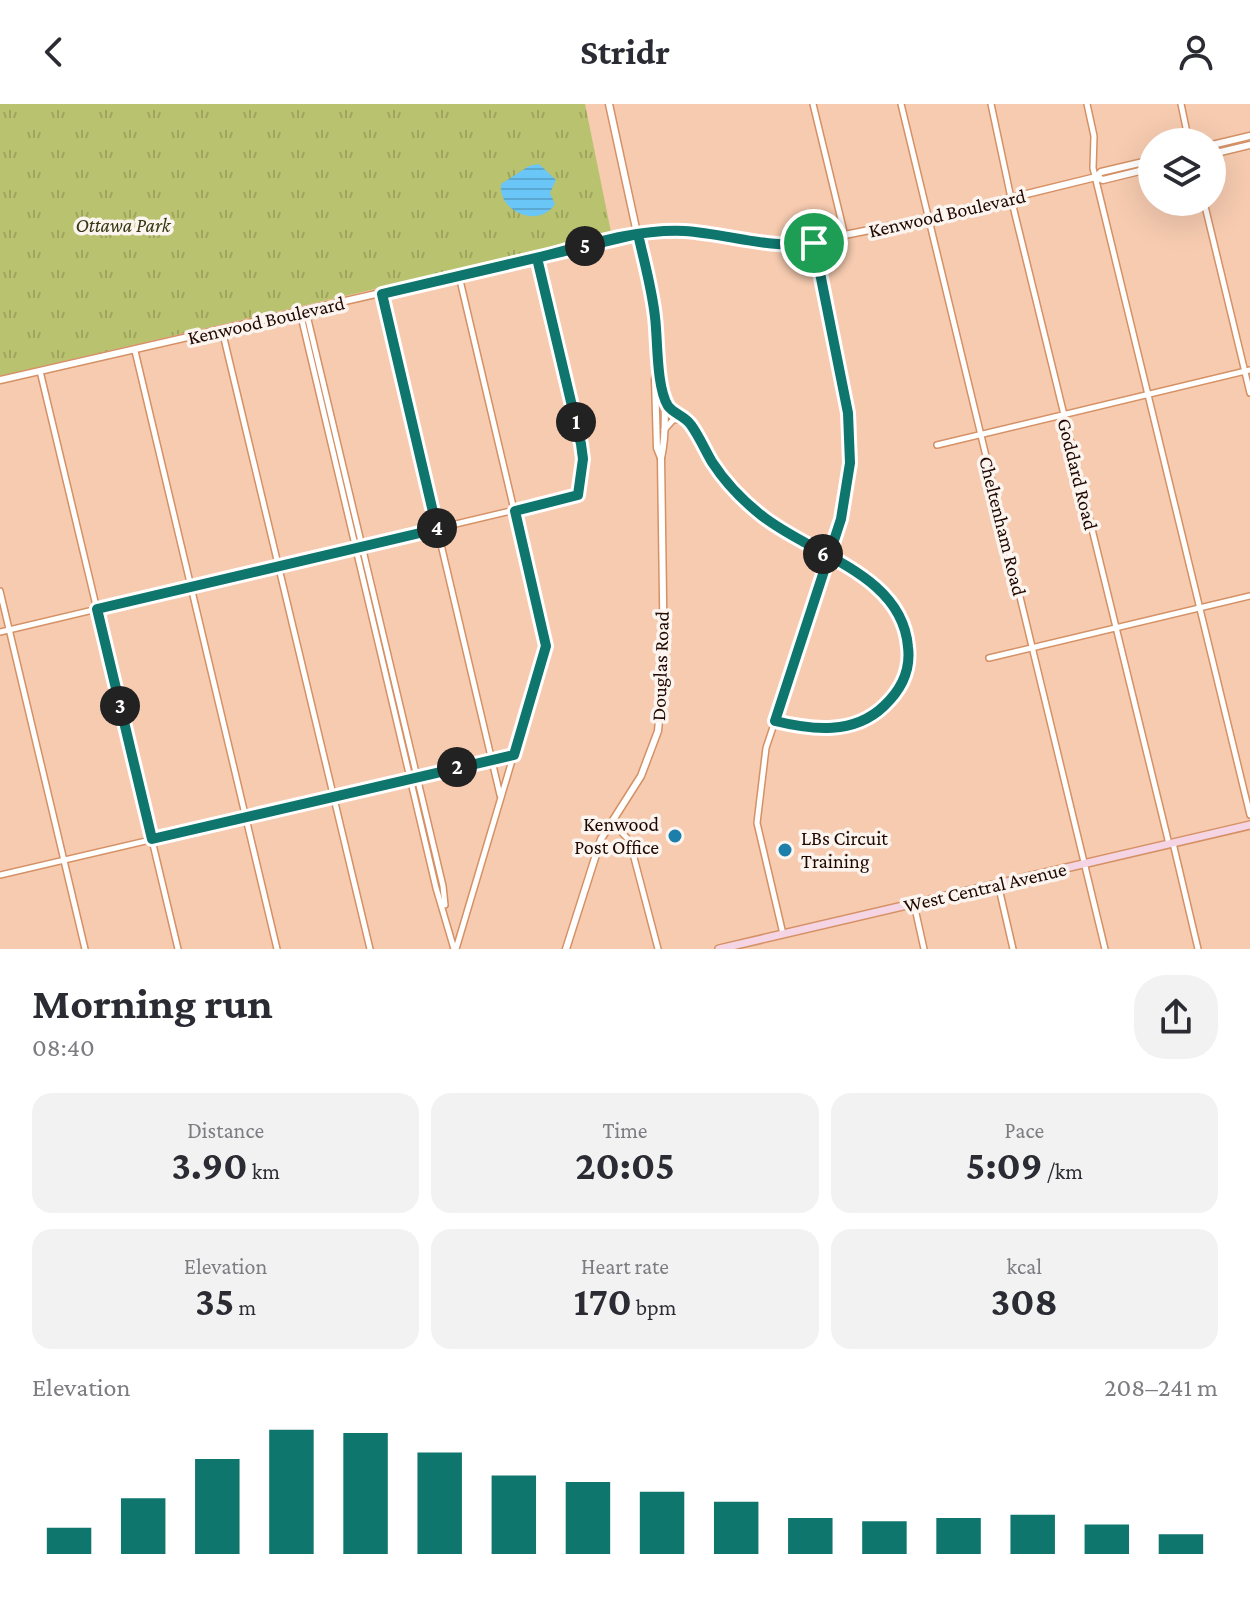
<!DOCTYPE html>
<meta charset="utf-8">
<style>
:root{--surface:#fff;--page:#f2f2f3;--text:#2b2b33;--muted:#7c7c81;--accent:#0f766e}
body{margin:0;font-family:"Crimson Pro",serif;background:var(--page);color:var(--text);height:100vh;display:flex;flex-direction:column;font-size:30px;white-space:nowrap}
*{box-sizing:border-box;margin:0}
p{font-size:26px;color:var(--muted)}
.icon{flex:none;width:44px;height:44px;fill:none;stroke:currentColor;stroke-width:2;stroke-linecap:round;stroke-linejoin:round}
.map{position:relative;height:845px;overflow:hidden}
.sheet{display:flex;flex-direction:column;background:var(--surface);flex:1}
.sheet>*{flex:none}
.buttons{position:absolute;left:1138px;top:24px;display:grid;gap:16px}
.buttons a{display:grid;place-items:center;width:88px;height:88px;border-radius:50%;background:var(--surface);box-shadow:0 8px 32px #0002;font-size:40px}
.pin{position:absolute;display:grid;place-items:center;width:68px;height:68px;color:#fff;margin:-34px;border:4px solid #fff;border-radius:50%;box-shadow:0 2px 8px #0007}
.km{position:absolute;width:40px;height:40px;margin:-20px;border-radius:50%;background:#222;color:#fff;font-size:22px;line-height:40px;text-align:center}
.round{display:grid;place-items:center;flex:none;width:84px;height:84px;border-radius:32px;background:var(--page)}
.summary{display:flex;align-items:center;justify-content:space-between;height:136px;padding:0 32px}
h1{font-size:44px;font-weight:700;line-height:60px}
.metrics{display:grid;grid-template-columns:repeat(3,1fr);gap:12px;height:136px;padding:8px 32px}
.metrics div{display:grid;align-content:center;border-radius:20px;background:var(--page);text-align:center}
.metrics b{font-size:40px;font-weight:700}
.metrics small{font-size:22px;font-weight:400}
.metrics p{font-size:22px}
.chart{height:224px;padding:16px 32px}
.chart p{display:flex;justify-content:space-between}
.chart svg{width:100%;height:144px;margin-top:8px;stroke:var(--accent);stroke-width:6}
header{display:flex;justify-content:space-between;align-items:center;height:104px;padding:0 32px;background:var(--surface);font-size:36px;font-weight:700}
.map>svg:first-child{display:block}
.park{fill:url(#park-tufts)}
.water{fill:url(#water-rules)}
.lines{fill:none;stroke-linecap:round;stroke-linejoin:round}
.minor-casing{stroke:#d59165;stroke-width:8}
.tertiary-casing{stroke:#d59165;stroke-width:9}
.secondary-casing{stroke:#d59165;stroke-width:10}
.minor{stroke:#fff;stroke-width:5}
.tertiary{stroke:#fff;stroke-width:6}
.secondary{stroke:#f5d4e3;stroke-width:7}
.route-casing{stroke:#fff;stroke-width:16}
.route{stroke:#0f766e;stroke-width:10}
.poi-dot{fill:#1c7eaa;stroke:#fcf4ef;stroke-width:3}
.labels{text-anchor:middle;stroke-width:7;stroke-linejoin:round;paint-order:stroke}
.street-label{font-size:20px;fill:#200800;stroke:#fcf4ef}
.park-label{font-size:20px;font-style:italic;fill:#353812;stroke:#fcf4ef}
.poi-label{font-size:20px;fill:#200800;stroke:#fcf4ef;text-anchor:end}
</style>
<header><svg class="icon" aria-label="back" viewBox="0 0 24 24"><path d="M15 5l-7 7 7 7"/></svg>Stridr<svg class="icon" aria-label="person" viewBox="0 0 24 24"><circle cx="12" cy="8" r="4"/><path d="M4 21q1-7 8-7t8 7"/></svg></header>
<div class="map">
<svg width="1250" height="845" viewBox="0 0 1250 845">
<defs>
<pattern id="park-tufts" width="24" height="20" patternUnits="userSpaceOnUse" patternTransform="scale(2)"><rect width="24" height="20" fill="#b9c26e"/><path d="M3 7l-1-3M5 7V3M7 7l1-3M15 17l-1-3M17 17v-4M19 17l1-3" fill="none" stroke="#9fa55e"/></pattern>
<pattern id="water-rules" width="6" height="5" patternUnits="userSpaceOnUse" patternTransform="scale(2)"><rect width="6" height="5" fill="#69c6f7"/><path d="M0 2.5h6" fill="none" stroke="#5ba9d2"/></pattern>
</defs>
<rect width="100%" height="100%" fill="#f6cbb0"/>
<polygon class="park" points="0,0 585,0 611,128 599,133 0,272"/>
<path class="water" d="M539 60 556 76 550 89 555 100C539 125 498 108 501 80L529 62Z"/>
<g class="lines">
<g class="minor-casing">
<g id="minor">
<polyline points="813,0 845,132"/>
<polyline points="901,0 1105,845"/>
<polyline points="991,0 1011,94 1169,740"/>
<polyline points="1087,0 1094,32 1093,64 1250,711"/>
<polyline points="1181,0 1189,38"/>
<polyline points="1204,98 1250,289"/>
<polyline points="382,190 500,691"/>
<polyline points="306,207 443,782 445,801"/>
<polyline points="300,208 436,784 454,845"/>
<polyline points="222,226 370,845"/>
<polyline points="135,247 277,845"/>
<polyline points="40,267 178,845"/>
<path d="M666 296C672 308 683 310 691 321 699 332 705 346 712 358 725 378 742 396 761 411 809 450 902 470 908 543 910 565 903 582 888 598 858 631 814 627 775 617"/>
<polyline points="664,326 673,316 685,315"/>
<polyline points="937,341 1250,266"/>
<polyline points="0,487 85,845"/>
<polyline points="0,528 578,391 583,355 581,340 537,154"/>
<polyline points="989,554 1250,492"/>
<polyline points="612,718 627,734 632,746 658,845"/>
<polyline points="1173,739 1198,845"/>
<polyline points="0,771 514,651"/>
<polyline points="998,780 1013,845"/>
<polyline points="914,800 924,845"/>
<polyline points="783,830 757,719 766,644 830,453 841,415 850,359 848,309 814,139"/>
<polyline points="456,845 546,542 459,172"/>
</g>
</g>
<g class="tertiary-casing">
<g id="tertiary">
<polyline points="609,0 655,212 658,264 655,275 657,344 661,354"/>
<polyline points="1212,41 1250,32"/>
<polyline points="1212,50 1250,41"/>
<polyline points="1096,73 1103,76 1152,64"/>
<polyline points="0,276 638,130 685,127 763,140 800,140 929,114 1096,73 1101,68 1152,56"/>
<path d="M566 845 601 735 641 672 658 627 664 562 661 354C666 333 667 284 658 264"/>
</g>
</g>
<g class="secondary-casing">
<polyline id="secondary" points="719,845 1250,721"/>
</g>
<use href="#minor" class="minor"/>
<use href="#tertiary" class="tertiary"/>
<use href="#secondary" class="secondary"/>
</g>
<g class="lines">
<g class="route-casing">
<path id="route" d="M814 139C765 145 730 130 684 127 634 125 584 142 537 154L581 340 583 355 578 391 515 407 546 542 514 651 152 735 97 505 437 425 382 190 638 130C644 157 652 185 655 213 658 237 656 282 668 302 674 310 685 312 691 321 699 332 705 346 712 358 725 378 742 396 761 411 810 451 902 469 908 543 911 567 901 586 884 602 854 631 812 626 775 617L841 415 850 359 848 309 814 139"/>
</g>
<use href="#route" class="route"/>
</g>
<g class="poi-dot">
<circle cx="675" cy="732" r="8"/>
<circle cx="785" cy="746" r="8"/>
</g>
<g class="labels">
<g class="street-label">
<text transform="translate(947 109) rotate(-13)" y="7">Kenwood Boulevard</text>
<text transform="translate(266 216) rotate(-13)" y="7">Kenwood Boulevard</text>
<text transform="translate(1078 370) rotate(76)" y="7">Goddard Road</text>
<text transform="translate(1003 422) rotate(76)" y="7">Cheltenham Road</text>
<text transform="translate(660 562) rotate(-88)" y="7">Douglas Road</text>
<text transform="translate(985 783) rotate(-13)" y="7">West Central Avenue</text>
</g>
<g class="park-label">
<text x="123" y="128">Ottawa Park</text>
</g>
<g class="poi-label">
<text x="659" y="727">Kenwood<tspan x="659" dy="23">Post Office</tspan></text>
<text x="801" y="741" text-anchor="start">LBs Circuit<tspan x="801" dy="23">Training</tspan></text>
</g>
</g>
</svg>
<div class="buttons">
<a><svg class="icon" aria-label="layers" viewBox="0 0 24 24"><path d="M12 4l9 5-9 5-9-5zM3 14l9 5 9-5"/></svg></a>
</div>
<div class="pin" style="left:814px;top:139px;background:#1e9e55"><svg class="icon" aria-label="arrive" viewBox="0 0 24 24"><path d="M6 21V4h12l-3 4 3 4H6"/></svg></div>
<b class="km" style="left:576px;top:318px">1</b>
<b class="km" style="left:457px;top:663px">2</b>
<b class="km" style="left:120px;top:602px">3</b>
<b class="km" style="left:437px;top:424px">4</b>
<b class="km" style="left:585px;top:142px">5</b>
<b class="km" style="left:823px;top:450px">6</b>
</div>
<section class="sheet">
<div class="summary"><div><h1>Morning run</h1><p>08:40</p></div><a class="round"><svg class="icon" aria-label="share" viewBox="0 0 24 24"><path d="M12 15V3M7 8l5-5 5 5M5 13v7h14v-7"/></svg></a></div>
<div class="metrics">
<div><p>Distance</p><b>3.90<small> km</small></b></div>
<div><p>Time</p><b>20:05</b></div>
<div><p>Pace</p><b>5:09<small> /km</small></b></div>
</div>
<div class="metrics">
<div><p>Elevation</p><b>35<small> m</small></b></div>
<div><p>Heart rate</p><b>170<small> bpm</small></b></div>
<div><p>kcal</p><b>308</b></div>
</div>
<div class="chart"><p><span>Elevation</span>208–241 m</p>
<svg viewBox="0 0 160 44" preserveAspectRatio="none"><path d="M5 44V36M15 44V27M25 44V15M35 44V6M45 44V7M55 44V13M65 44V20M75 44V22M85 44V25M95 44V28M105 44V33M115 44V34M125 44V33M135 44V32M145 44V35M155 44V38"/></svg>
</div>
</section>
